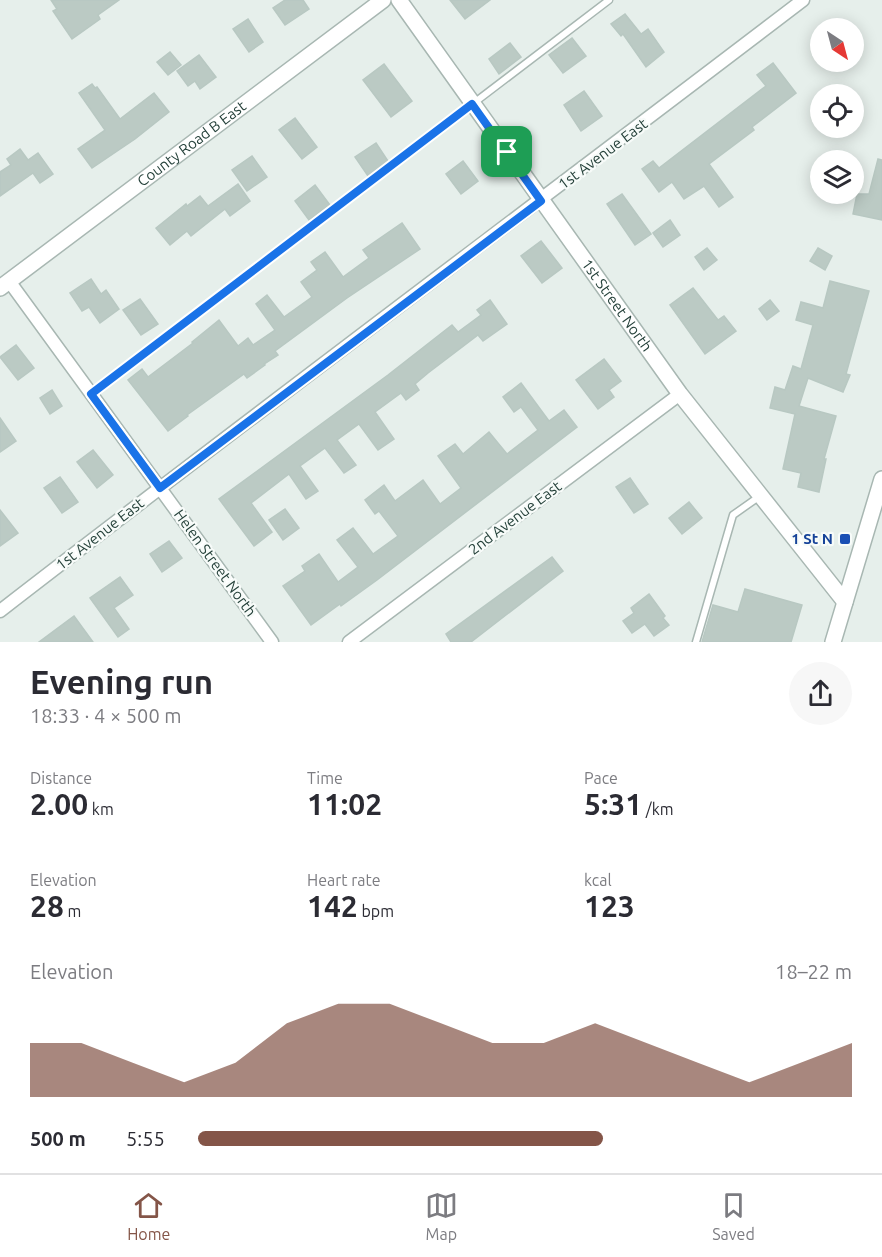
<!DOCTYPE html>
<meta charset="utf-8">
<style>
:root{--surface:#fff;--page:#f7f7f7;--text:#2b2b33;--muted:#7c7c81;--line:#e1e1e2;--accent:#845548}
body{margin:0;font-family:Ubuntu,sans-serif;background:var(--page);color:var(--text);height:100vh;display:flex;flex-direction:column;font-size:22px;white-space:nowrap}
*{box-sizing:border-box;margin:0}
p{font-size:20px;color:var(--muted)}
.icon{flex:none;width:33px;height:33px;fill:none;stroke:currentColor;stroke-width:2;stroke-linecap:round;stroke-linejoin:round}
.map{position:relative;height:642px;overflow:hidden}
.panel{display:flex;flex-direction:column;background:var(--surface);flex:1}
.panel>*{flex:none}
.needle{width:39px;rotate:144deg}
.buttons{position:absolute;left:810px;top:18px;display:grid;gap:12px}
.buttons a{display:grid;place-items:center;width:54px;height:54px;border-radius:50%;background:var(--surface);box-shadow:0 3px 15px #0003;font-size:30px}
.pin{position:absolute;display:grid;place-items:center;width:51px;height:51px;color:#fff;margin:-26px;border-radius:12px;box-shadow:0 3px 9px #0006}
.round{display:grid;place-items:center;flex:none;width:63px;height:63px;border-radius:32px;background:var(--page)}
.headline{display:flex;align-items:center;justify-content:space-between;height:102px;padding:0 30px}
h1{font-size:33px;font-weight:700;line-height:45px}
.figures{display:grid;grid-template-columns:repeat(3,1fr);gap:9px;height:102px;padding:6px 30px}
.figures div{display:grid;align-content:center}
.figures b{font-size:30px;font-weight:700}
.figures small{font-size:16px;font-weight:400}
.figures p{font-size:16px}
.chart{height:168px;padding:12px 30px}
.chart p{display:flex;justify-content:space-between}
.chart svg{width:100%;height:108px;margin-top:6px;fill:var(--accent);opacity:.7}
ul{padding:0 30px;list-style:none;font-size:20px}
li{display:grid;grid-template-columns:96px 72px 1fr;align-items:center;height:45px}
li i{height:15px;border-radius:8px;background:var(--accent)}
.tabs{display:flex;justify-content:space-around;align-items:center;height:84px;border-top:2px solid var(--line);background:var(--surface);font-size:16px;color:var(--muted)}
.tabs a{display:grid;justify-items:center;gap:3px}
.tabs .selected{color:var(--accent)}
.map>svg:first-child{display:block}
.building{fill:#bbcac4;stroke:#b8c8c2;stroke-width:1.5}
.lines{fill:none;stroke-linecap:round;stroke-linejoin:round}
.service-casing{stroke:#a8b7b2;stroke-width:9}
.minor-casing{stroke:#a8b7b2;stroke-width:15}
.tertiary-casing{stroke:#a8b7b2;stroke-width:18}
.service{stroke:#fff;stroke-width:6}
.minor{stroke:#fff;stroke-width:12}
.tertiary{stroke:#fff;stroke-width:15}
.route-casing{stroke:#fff;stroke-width:12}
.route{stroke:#1a73e8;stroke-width:8}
.transit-dot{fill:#1a4fb4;stroke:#f7fbf9;stroke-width:2}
.labels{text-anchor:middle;stroke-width:4.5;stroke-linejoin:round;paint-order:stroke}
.street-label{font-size:15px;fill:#25413a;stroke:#f7fbf9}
.transit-label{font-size:15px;font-weight:bold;fill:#164399;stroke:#f7fbf9;text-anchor:end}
</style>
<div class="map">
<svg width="882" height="642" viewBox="0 0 882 642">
<rect width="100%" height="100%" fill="#e6efeb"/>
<g class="building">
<polygon points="51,0 119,0 98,15 100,19 72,39 53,11 57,9"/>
<polygon points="285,0 303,0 309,9 285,25 273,8"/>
<polygon points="450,0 490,0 465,19"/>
<polygon points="625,14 641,34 648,29 664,52 646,67 623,34 621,36 611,24"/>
<polygon points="248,19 263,42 249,52 233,29"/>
<polygon points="572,38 586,56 563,73 549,55"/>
<polygon points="510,43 521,57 499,74 489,59"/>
<polygon points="170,52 181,65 168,75 157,62"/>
<polygon points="199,55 216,77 200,89 195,81 188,86 177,71"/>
<polygon points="773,63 796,93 752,127 754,130 709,164 733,197 719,207 704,186 684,199 672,182 659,192 642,169 653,161 659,168 766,86 757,75"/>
<polygon points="384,64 412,101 391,117 363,80"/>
<polygon points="92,84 95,88 97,87 120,119 154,93 169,112 135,139 92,168 78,149 105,130 79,93"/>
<polygon points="584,91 602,116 581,131 564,105"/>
<polygon points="295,118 317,147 302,159 279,130"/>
<polygon points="376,143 388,161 368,176 355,157"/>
<polygon points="20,149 28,160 38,153 53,174 40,183 33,173 0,196 0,172 11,165 7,159"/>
<polygon points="252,156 267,177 247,191 232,170"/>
<polygon points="878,159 882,160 882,220 853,214 857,194 869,194"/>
<polygon points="463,161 478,181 461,194 446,174"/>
<polygon points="238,184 250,201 230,216 225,209 191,236 187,231 170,245 156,228 186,204 187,206 200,196 208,206"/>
<polygon points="315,185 330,205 309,220 295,201"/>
<polygon points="622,194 651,234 635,245 607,204"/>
<polygon points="670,220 680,235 663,247 653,233"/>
<polygon points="402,223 420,249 347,298 275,351 278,355 264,364 265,365 247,378 244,374 187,415 188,416 168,431 128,380 142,369 148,377 193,343 192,342 219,320 238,346 248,338 253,345 275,330 256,304 267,295 284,317 312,297 301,282 317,270 311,262 325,252 343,277 369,258 363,250"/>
<polygon points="541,241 562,268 542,283 521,256"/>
<polygon points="707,248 717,260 704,270 695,257"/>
<polygon points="818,248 832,256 825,270 810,261"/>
<polygon points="91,279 101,294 106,290 119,309 100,323 89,307 82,311 70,293"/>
<polygon points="830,281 869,291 846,374 850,375 843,392 808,378 799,406 836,416 824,459 826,459 819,492 798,487 801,473 783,469 795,414 770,408 775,387 785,390 793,366 801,369 813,325 796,320 801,302 823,308"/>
<polygon points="693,288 718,320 724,316 736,331 705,354 670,305"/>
<polygon points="140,299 158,324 141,335 123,310"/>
<polygon points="490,300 507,324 483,341 478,335 428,373 415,384 419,390 406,400 401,393 375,412 394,439 378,450 359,424 337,440 356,465 344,473 325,448 300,466 318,491 306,499 289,474 251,503 272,532 254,546 219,499 388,375 452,325 458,332 481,315 477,310"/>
<polygon points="770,300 779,311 767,320 759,309"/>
<polygon points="16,345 34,368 18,380 0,357"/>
<polygon points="604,359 621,381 609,390 614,397 598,409 576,380"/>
<polygon points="521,383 549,421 564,410 577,427 377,580 341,606 340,604 311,625 283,586 305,571 302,566 319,554 338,582 358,567 337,540 353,528 373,554 398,536 379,511 375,514 365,500 384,485 395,501 423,480 440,504 461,488 438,456 455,444 463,454 489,432 507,454 538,430 521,407 514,412 503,397"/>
<polygon points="52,390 62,406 50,414 40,398"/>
<polygon points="0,418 16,441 0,452"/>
<polygon points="93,450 113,475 97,488 77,462"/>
<polygon points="60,477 78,502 62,513 44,488"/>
<polygon points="630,478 648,504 634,513 616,487"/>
<polygon points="689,502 702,518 682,534 669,518"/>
<polygon points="285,509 299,528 283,540 269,520"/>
<polygon points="0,510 18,533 0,546"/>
<polygon points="169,541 182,558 162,572 150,554"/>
<polygon points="552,557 563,571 471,642 451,642 446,634"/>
<polygon points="120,577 133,595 114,608 129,629 118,637 90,598"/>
<polygon points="745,589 802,605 791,642 702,642 713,605 738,612"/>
<polygon points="649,594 665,616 663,618 669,625 654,636 645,624 632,633 623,621 634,613 631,608"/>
<polygon points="74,616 93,642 39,642"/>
</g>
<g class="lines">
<g class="service-casing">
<g id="service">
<polyline points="92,394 609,0"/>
<polyline points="696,642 733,515 760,496"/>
</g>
</g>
<g class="minor-casing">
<g id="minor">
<polyline points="9,281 272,642"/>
<path d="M0 611C266 405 536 204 803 0"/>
<polyline points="349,642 680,394"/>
</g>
</g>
<g class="tertiary-casing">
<g id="tertiary">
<path id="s1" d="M399 0 680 394 845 602"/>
<path id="s2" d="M0 288 383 0"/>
<polyline points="833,642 882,479"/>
</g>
</g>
<use href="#service" class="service"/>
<use href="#minor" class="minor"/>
<use href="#tertiary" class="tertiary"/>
</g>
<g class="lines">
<g class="route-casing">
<polygon id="route" points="472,104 541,201 160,488 91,394"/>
</g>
<use href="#route" class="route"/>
</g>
<rect class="transit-dot" x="839" y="533" width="12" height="12" rx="3"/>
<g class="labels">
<g class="street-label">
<text dy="5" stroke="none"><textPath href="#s2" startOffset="240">County Road B East</textPath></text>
<text transform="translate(603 154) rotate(-37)" y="5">1st Avenue East</text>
<text dy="5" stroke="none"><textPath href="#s1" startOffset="375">1st Street North</textPath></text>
<text transform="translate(515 518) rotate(-37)" y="5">2nd Avenue East</text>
<text transform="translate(100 534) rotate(-38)" y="5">1st Avenue East</text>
<text transform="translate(215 563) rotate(54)" y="5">Helen Street North</text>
</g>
<g class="transit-label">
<text x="833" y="544">1 St N</text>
</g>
</g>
</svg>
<div class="buttons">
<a><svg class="needle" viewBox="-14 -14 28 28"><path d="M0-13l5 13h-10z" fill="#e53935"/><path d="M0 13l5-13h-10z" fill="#7c7c81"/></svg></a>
<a><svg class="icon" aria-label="locate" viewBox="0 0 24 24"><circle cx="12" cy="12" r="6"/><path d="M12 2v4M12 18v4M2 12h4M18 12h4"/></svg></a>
<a><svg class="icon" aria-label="layers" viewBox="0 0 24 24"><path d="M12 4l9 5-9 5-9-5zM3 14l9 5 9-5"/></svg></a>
</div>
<div class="pin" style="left:507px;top:152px;background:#1e9e55"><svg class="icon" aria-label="arrive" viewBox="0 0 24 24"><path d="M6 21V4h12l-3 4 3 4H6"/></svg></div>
</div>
<section class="panel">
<div class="headline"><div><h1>Evening run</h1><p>18:33 · 4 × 500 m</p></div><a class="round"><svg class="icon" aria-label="share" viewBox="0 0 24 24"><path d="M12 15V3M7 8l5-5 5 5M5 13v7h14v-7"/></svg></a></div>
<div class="figures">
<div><p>Distance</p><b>2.00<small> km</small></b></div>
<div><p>Time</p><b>11:02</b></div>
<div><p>Pace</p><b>5:31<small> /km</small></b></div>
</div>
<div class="figures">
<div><p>Elevation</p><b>28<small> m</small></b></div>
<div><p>Heart rate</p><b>142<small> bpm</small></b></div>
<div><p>kcal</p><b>123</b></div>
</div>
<div class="chart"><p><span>Elevation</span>18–22 m</p>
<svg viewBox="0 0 160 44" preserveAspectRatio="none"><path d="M0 44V22L10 22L20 30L30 38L40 30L50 14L60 6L70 6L80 14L90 22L100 22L110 14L120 22L130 30L140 38L150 30L160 22V44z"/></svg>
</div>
<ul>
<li><b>500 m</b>5:55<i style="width:62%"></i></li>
</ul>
</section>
<nav class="tabs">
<a class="selected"><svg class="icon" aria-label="home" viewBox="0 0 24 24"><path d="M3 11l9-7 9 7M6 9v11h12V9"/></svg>Home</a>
<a><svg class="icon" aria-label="map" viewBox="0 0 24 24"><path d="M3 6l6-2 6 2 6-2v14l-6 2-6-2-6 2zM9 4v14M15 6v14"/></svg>Map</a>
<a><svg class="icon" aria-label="saved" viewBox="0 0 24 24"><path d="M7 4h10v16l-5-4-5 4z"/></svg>Saved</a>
</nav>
